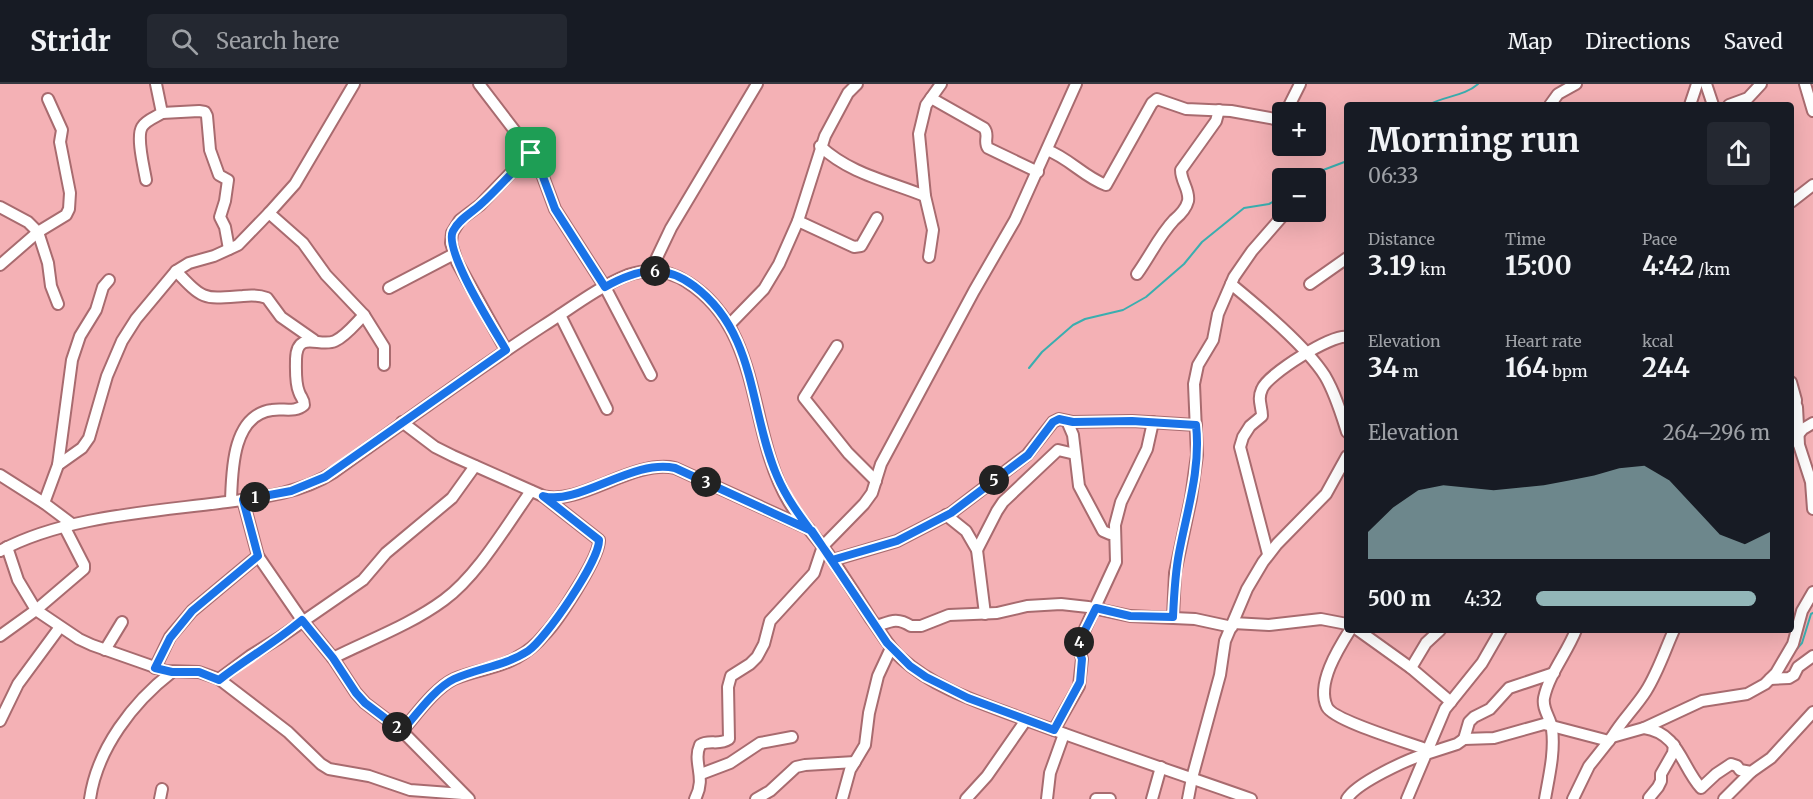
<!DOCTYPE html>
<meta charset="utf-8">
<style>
:root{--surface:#171b24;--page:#242831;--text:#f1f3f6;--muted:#9ea1a6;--line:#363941;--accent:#92b6b8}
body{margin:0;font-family:Merriweather,serif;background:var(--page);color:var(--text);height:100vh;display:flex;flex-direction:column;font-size:22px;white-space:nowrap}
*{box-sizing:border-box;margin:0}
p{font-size:20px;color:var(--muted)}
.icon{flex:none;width:33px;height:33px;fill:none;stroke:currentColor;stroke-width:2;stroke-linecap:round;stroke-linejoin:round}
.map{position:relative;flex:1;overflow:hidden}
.sheet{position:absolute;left:1344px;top:18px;width:450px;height:531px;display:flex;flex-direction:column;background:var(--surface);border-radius:6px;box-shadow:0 6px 24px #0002}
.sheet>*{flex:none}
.controls{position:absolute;left:1272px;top:18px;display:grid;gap:12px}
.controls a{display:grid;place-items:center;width:54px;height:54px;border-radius:6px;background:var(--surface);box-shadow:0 6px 24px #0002;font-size:30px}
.pin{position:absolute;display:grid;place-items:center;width:51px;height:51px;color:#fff;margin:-26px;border-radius:12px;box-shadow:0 3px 9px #0006}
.km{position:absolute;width:30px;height:30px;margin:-15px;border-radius:50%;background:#222;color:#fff;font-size:16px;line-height:30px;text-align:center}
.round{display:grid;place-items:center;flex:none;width:63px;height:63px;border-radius:6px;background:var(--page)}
.summary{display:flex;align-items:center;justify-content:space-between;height:102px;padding:0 24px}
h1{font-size:33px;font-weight:700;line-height:45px}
.stats{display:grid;grid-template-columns:repeat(3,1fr);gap:9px;height:102px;padding:6px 24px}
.stats div{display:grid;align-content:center}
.stats b{font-size:26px;font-weight:700}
.stats small{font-size:16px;font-weight:400}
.stats p{font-size:16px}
.chart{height:168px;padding:12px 24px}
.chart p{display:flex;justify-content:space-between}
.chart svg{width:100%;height:108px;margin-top:6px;fill:var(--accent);opacity:.7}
ul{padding:0 24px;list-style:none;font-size:20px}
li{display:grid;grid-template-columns:96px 72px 1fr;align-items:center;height:45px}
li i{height:15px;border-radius:8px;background:var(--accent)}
header{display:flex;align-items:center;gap:36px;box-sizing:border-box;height:84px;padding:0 30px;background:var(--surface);border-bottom:2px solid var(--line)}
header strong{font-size:28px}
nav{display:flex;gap:33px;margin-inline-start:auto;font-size:21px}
.search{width:420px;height:54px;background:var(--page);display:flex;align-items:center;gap:15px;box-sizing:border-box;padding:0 21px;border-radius:6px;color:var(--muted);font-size:22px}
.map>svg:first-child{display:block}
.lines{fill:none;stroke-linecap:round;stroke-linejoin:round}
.stream{stroke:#3aaeaf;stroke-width:2}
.minor-casing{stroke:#a86b6f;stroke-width:14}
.minor{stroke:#fff;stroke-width:10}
.route-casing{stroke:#fff;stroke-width:12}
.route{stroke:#1a73e8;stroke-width:8}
</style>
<header>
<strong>Stridr</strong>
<div class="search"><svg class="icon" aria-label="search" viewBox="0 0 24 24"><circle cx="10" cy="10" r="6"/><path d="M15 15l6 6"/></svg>Search here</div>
<nav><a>Map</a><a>Directions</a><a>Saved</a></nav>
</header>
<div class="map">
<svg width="1813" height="715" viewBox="0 0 1813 715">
<rect width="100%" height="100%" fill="#f4b1b5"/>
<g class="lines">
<g class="stream">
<path d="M1428 21C1444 12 1465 12 1478 0"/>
<polyline points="1302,94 1347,77"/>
<polyline points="1029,284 1042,268 1073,241 1085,235 1123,226 1146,213 1184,180 1202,158 1244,124 1269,120 1282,113"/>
<polyline points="1794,568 1802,559 1811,530 1813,529"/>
</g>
<g class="minor-casing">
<g id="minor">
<polyline points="479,0 531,68 539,82 555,125 605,203 651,291"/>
<polyline points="1706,0 1713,21"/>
<polyline points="1805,0 1813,27"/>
<path d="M931 14 984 44C990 51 983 57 988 64L1038 88"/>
<polyline points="1550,21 1558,10 1576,0"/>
<polyline points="1690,21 1697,0"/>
<polyline points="1729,21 1748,14 1761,0"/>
<polyline points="1286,28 1300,0"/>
<polyline points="162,29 199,27 205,28 207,32 210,66 219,91 228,96 225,117 220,133 225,143 229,165"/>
<path d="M820 62C850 90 888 97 925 112"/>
<path d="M1047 66C1069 74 1084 93 1106 101L1152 19 1157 15 1186 25 1231 27 1275 35 1282 32"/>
<path d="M146 96C144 84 136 53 142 43 146 36 156 33 162 29L156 0"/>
<polyline points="1791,118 1813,101"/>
<polyline points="0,123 28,138 38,148 48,179 51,202 58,220"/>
<polyline points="269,129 303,159 326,191 364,231 384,263 384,281"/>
<polyline points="798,137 854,163 861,162 877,134"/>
<polyline points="929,173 933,146 925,112 919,50 926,21 941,0"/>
<polyline points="0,181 38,148 66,131 69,125 70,109 60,58 62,46 48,15"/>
<polyline points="651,186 671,144 757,0"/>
<path d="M176 187C204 217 204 215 243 212 251 211 259 211 267 214L281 233 314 256"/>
<path d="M1137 190C1150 172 1159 152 1174 136 1180 131 1186 125 1188 117 1190 106 1181 98 1181 86L1216 37 1219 26"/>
<path d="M1231 200C1259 223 1306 262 1325 292 1335 309 1341 329 1347 348"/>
<polyline points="1310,200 1347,174"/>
<polyline points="389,204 454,170"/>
<polyline points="560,231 607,325"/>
<polyline points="730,240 764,205 779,180 798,137 825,52 848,9 857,0"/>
<polyline points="837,262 804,314 848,369 876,397"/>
<polyline points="506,266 457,178 451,159 452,149 460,136 480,121 531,68"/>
<polyline points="1791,298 1796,316 1795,330"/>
<polyline points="1797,323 1799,361 1811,398 1813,425"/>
<polyline points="1067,337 1073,351 1079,402 1103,447 1110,450 1115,449"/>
<path d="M402 338 435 363 453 372 543 412C580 422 633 375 675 384L809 445"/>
<polyline points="1791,359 1803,345 1813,339"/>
<polyline points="58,381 72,276 80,252 96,226 103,203 109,196"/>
<polyline points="0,391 44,419 72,440"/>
<polyline points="243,416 258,472 302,536 333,574 356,609 365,619 402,647 469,715"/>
<path d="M231 417C232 388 232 331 272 326 283 324 295 329 304 321 304 315 301 314 299 308 295 299 296 285 296 275 297 245 320 264 335 257 346 252 355 240 364 231"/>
<polyline points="44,419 58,381 82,364 89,354 107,292 122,257 136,235 176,187 189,179 214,172 238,161 269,129 295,100 354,0"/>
<polyline points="946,431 966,447 977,466 985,530"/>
<polyline points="7,463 18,496 36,526 79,555 92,561 166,587 199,588 219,595 288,648 321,680 329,685 369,692 410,706 463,710"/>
<polyline points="977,466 997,427 1003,418 1058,366 1075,370"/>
<path d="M0 467C62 433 149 428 219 419 258 414 300 410 334 388 403 339 471 289 543 242 570 225 598 203 628 191 649 184 669 186 687 198 764 246 747 348 789 418 802 439 820 457 834 478 846 496 859 516 871 535 881 548 888 563 901 574 936 606 985 620 1029 637 1102 664 1177 689 1251 715"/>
<path d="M1268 470 1240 363 1243 353 1250 342 1262 332C1262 322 1257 316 1262 305 1268 290 1332 250 1347 253"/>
<polyline points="833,476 897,457 951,429 1027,371 1053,338 1059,335 1073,338 1132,337 1196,341"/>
<polyline points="1173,533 1175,489 1191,414 1197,371 1194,300 1198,281 1213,256 1218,230 1234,193 1252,167 1286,128"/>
<polyline points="1233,539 1269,541 1321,535 1347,540"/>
<path d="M877 542C891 537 897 533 911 542H921L949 531 997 529 1027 522 1061 520 1088 523 1130 532 1195 535 1232 543"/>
<path d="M1350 546C1338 565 1316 600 1327 623 1334 637 1410 659 1428 666"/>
<polyline points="1358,546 1411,584 1451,618"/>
<polyline points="0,552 36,526 84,485 84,481 64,442"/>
<polyline points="105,566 122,538"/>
<path d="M333 574C371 555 410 541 444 516 478 491 506 442 531 407"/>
<polyline points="155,584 170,553 192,527 258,472"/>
<polyline points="1411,584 1426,559 1440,546"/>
<polyline points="219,595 250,572 279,554 363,496 386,469 452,414 475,382"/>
<polyline points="1770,595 1789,594 1794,591 1798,583 1813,572"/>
<polyline points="0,637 18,600 60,543"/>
<path d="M1644 644C1679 649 1681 682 1701 704L1716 690 1731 680 1737 682 1740 686 1751 688 1771 674 1813 628"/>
<polyline points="1054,646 1079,602 1082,575 1078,560 1116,478 1115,441 1121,418 1147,365 1153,338"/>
<path d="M402 647C416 631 435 604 454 595 474 586 497 585 516 574 527 568 536 561 544 551 557 538 600 473 599 456L543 412"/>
<path d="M1612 653C1622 636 1636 623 1646 607 1658 588 1665 566 1674 546"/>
<polyline points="1464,655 1469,638 1474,633 1490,625 1509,604 1554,589"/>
<polyline points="701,690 730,679 760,659 792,653"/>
<polyline points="1649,714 1658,703 1661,697 1661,690 1673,669 1674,661"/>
<path d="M90 715C97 665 133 618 172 588"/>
<polyline points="160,715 162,705"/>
<path d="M695 715C707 693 692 679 700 661 709 655 719 662 729 655L728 603 731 592 750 580 757 573 764 560 770 537 814 489 823 462 864 420 872 409 881 380 974 207 1015 136 1076 0"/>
<polyline points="756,715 770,707 796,683 805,681 855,678"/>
<polyline points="842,715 850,686 865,661 869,629 878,592 891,564"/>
<polyline points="966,715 987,692 1026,636"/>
<polyline points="1047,715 1050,689 1064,650"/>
<polyline points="1096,715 1110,715"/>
<polyline points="1152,715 1161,683"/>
<polyline points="1188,715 1192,694 1220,591 1225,557 1247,505 1263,478 1277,460 1326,410 1347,372"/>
<path d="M1347 715C1356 699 1408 675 1426 670L1445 625 1482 579 1501 546"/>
<polyline points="1407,715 1426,670 1457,660 1464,655 1494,654 1544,640 1609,657"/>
<path d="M1545 715C1549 692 1555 668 1552 645 1551 634 1542 626 1544 614 1549 590 1567 569 1576 546"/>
<polyline points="1573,715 1589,682 1612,653 1644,644 1702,617 1747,610 1765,600 1776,589 1793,560 1802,527 1813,508"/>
<polyline points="1724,715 1751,688"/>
</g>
</g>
<use href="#minor" class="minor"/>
</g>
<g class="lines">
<g class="route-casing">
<path id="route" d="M531 69C514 86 498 105 480 121 470 130 459 135 453 147 443 166 494 245 506 266L325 393 291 407 243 416 258 472 192 527 170 554 155 584 172 588H199L219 596C246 575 276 558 302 536L333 574 356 609 365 619 402 647C416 631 435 604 454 595 478 584 505 582 528 567 545 556 600 476 599 456L543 412C579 422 633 374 675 384L812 447 887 559 910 582 926 593 968 614 1054 646 1080 598 1082 575 1078 565V560L1096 524 1130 532 1173 533C1174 511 1175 490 1179 469 1187 427 1201 384 1196 341L1132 337 1073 338 1059 335 1053 338 1028 371 951 429 897 457 832 476C813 448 790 423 777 392 749 327 757 249 694 202 663 179 637 185 605 203L555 125 539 82 531 69"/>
</g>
<use href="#route" class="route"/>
</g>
</svg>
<div class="controls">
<a>+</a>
<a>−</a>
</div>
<div class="pin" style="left:531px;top:69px;background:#1e9e55"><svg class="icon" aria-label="arrive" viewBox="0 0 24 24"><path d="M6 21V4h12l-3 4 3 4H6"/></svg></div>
<b class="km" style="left:255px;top:413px">1</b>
<b class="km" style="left:397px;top:643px">2</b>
<b class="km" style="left:706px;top:398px">3</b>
<b class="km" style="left:1079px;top:558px">4</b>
<b class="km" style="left:994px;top:396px">5</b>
<b class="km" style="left:655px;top:187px">6</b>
<section class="sheet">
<div class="summary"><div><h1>Morning run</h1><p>06:33</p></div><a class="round"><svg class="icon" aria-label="share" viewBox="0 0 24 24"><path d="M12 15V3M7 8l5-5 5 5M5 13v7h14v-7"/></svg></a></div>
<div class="stats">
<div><p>Distance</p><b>3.19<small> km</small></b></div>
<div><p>Time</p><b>15:00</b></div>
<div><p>Pace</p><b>4:42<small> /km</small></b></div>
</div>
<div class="stats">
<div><p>Elevation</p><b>34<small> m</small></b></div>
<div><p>Heart rate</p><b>164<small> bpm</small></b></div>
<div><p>kcal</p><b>244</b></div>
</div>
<div class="chart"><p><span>Elevation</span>264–296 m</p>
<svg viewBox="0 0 160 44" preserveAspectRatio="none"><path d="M0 44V33L10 23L20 16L30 14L40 15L50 16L60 15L70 14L80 12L90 10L100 7L110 6L120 12L130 23L140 34L150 38L160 33V44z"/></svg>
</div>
<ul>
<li><b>500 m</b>4:32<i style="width:94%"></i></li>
</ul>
</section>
</div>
